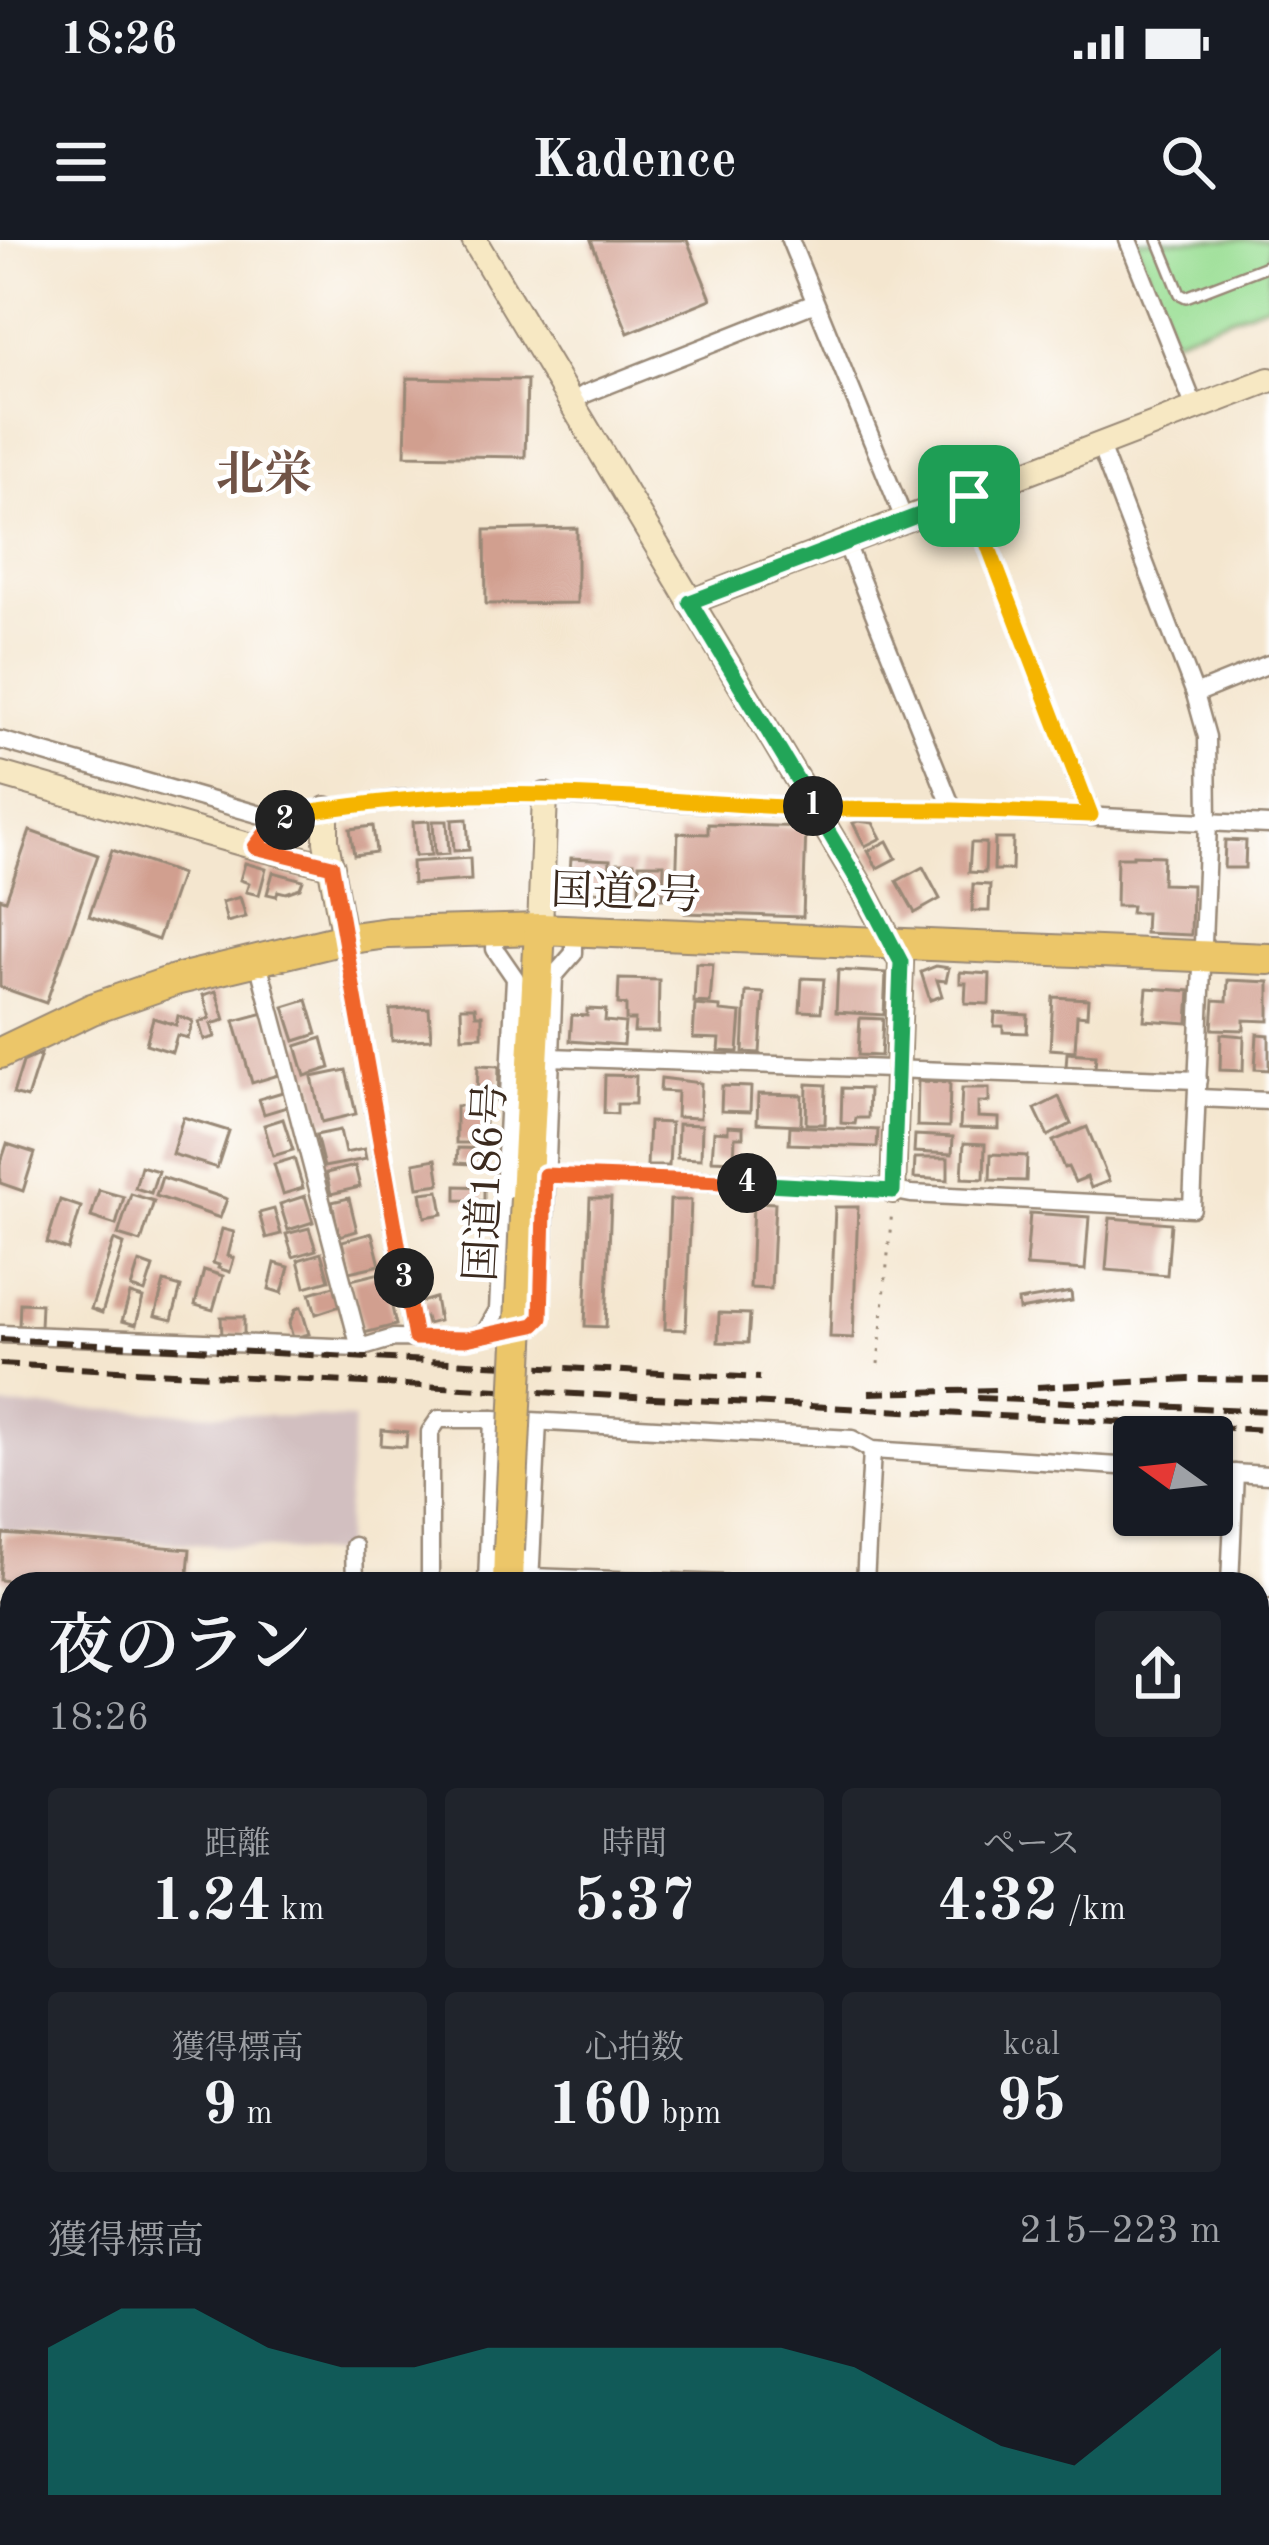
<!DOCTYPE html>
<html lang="ja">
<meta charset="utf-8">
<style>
:root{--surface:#171b24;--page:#20242c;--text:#f1f3f6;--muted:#9ea1a6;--accent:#0f766e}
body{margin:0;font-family:"Old Standard TT","Noto Serif JP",serif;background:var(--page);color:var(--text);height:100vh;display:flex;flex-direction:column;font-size:45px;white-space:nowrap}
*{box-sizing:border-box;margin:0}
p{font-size:39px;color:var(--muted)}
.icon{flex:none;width:66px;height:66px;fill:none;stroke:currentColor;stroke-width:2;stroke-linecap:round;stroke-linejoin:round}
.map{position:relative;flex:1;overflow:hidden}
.drawer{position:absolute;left:0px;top:1332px;width:1269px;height:975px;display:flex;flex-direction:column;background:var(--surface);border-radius:36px 36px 0 0;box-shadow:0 3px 9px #0004}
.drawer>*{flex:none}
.needle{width:78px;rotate:285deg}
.fabs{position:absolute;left:1113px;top:1176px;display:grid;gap:24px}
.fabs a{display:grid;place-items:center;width:120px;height:120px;border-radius:12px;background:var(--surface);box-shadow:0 3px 9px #0004;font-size:60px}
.pin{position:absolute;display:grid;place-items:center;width:102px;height:102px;color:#fff;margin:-51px;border-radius:24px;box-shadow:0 6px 18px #0006}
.km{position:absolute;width:60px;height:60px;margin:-30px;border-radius:50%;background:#222;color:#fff;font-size:33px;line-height:60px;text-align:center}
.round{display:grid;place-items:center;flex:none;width:126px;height:126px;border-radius:12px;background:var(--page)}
.summary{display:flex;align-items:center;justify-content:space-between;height:204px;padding:0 48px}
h1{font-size:66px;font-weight:600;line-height:90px}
.stats{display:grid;grid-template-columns:repeat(3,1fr);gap:18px;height:204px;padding:12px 48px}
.stats div{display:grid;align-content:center;border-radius:12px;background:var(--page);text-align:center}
.stats b{font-size:60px;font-weight:600}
.stats small{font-size:33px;font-weight:400}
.stats p{font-size:33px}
.chart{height:336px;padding:24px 48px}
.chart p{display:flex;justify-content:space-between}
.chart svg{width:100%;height:216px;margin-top:12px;fill:var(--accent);opacity:.7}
.status{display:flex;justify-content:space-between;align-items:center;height:84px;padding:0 60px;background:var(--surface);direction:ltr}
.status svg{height:33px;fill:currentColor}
header{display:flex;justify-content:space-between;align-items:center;height:156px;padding:0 48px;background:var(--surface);font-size:54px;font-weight:600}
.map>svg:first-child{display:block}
.industrial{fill:#d2bfc0}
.green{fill:#9cdf96;stroke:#6c845a;stroke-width:3}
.building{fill:#d19f8f}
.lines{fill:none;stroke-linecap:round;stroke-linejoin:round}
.lane-casing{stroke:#988876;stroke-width:14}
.street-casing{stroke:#988876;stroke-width:21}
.secondary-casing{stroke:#988876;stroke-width:28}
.highway-casing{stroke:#988876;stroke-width:34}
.path{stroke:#988876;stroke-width:3;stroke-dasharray:3 9;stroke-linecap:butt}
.lane{stroke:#fff;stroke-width:9}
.street{stroke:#fff;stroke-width:16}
.secondary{stroke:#f7e8c3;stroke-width:24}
.highway{stroke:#ecc669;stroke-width:30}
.rail{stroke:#3b2a1e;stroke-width:6;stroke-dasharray:18 9;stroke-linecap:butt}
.highway-bridge-casing{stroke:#988876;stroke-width:34;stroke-linecap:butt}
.highway-bridge{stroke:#ecc669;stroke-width:30}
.split-1-casing{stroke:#fff;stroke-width:24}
.split-2-casing{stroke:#fff;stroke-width:24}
.split-3-casing{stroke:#fff;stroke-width:24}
.split-4-casing{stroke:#fff;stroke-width:24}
.split-5-casing{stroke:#fff;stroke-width:24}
.split-6-casing{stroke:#fff;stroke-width:24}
.split-1{stroke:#22a559;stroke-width:15}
.split-2{stroke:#f5b400;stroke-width:15}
.split-3{stroke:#f0652b;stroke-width:15}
.split-4{stroke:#f0652b;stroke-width:15}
.split-5{stroke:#22a559;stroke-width:15}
.split-6{stroke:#f5b400;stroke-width:15}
.labels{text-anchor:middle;stroke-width:9;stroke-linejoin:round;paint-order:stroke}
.street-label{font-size:42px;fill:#3b2a1e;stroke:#fff}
.quarter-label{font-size:48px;font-weight:bold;fill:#705346;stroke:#fff}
</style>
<div class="status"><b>18:26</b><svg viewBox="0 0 49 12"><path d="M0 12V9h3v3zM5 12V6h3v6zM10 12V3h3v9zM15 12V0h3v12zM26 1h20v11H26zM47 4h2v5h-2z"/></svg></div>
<header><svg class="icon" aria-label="menu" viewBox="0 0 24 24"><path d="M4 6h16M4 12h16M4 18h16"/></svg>Kadence<svg class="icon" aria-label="search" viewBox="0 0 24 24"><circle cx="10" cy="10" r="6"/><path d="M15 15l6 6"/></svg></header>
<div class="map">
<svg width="1269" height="2305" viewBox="0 0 1269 2305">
<rect width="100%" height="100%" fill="#fff"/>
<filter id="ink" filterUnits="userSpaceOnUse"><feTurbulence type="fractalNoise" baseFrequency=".00833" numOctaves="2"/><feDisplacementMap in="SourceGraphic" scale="24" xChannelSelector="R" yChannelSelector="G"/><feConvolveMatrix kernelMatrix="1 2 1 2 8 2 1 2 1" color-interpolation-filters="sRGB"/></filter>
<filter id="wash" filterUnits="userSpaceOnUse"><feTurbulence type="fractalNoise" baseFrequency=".004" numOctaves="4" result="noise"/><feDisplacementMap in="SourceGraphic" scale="48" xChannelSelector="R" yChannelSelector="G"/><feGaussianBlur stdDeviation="2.7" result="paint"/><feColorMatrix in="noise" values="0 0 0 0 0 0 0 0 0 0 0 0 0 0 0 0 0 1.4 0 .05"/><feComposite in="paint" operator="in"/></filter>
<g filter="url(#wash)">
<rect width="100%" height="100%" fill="#f4e6cf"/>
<polygon class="industrial" points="0,1166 354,1179 343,1314 0,1291"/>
<polygon class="green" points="1135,0 1269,0 1269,63 1173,99"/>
<g id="blocks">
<g class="building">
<polygon points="591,0 687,0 711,59 628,93"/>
<polygon points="407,138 527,140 525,217 405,215"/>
<polygon points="577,288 577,363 486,364 485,290"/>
<polygon points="467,579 469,610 454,611 452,580"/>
<polygon points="429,581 431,615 415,616 413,582"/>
<polygon points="433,581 447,581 449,614 435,615"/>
<polygon points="858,581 873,583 881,598 865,606 853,583"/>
<polygon points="708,584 806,587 803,677 685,673 685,651 676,651 678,593 708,594"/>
<polygon points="373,586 376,612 354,615 350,589"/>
<polygon points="30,591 98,615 46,763 0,747 0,658 6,660"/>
<polygon points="995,599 1013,599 1012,630 994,630"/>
<polygon points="1225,600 1246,601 1245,628 1224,628"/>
<polygon points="887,601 896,618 877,628 868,611"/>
<polygon points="971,603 986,603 985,633 969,632"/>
<polygon points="112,610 181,634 158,700 89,676"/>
<polygon points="1133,615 1163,616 1162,644 1192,645 1191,695 1145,693 1146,673 1131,673 1132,666 1116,666 1117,617 1133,617"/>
<polygon points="470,618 471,640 413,644 412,622"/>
<polygon points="571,618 610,620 608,652 575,650 569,645"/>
<polygon points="245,623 266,629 259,655 246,652 249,643 240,640"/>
<polygon points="617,623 634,623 633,658 616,658"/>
<polygon points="639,624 664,624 663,659 639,659"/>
<polygon points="923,627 940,659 915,673 897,641"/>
<polygon points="273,632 303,640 300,648 286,653 278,651 276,656 267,654"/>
<polygon points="973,644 990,645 989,671 972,671"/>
<polygon points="240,657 246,677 227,682 222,662"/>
<polygon points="696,723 713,724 710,763 694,762"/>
<polygon points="936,726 949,728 946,741 937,740 942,756 930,760 921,732"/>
<polygon points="838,730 886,733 884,775 836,772"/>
<polygon points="960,732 990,734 989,764 965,763 966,743 960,743"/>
<polygon points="802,738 824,739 821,772 800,771"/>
<polygon points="619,739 659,740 658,792 634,792 635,780 626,780 626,765 618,764"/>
<polygon points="1228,740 1269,742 1269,781 1244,780 1244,790 1212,789 1214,760 1227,761"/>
<polygon points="1147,748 1190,751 1188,783 1144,780"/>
<polygon points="216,751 225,780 211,784 215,797 204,800 199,782 210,778 203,755"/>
<polygon points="746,752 764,753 760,813 743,812"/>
<polygon points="1053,757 1088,759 1087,776 1077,775 1075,811 1050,809"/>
<polygon points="307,760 317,794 295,801 284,767"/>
<polygon points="695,765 720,767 720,771 741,773 738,812 719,811 720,799 693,798"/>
<polygon points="461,767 475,767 476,775 482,775 482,796 462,797"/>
<polygon points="429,768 431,799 392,801 390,770"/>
<polygon points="587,769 606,770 605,781 625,783 623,805 570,801 572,775 587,776"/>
<polygon points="264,773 282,834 252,843 234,781"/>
<polygon points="995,773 1028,775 1027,793 1003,792 1003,786 994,786"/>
<polygon points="178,776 193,781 188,798 177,795 172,812 146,804 153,778 176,785"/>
<polygon points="860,778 883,779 881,816 858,815"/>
<polygon points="1221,794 1244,796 1243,831 1220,830"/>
<polygon points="1257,794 1269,795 1269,830 1255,829"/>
<polygon points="322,798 330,828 305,836 296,806"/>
<polygon points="1067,813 1096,815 1095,829 1066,827"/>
<polygon points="41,814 27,858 13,854 23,822"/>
<polygon points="478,825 499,826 498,861 477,860"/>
<polygon points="346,830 356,874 322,882 312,837"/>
<polygon points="605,835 636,836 635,864 617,864 617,874 604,873"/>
<polygon points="661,838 701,843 700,878 676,877 677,852 660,851"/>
<polygon points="918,841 950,842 949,887 917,886"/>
<polygon points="807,844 826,845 825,884 806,884"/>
<polygon points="722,846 751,847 750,872 721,871"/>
<polygon points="842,848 869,849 868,878 856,878 855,884 841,883"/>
<polygon points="962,848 989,848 989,862 978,862 978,877 999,878 999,889 960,888"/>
<polygon points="286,851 290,866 264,874 259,859"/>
<polygon points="758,854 802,855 801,885 757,883"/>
<polygon points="1059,857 1071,884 1048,896 1035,869"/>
<polygon points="485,865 485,903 456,903 456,866"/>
<polygon points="183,877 229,891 217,928 172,914"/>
<polygon points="283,879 293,910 273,916 264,885"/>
<polygon points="649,882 671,883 669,926 647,926"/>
<polygon points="678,884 702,885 701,919 677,918"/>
<polygon points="728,886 743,887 743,897 735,897 734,921 712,920 714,891 728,892"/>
<polygon points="790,886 878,890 877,907 789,904"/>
<polygon points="1087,887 1109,941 1091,948 1087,937 1075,942 1068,927 1064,928 1053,901"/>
<polygon points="340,890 345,913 364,909 366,919 324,927 316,895"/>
<polygon points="915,895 953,897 952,914 914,912"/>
<polygon points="964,903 985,904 984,939 962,938"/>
<polygon points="7,904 35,913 23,951 0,943 0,925"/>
<polygon points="458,908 488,909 487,925 457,923"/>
<polygon points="991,914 1027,916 1026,941 990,940"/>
<polygon points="294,918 303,948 283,954 274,924"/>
<polygon points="915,918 948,918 948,940 914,938"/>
<polygon points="436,919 440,944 418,947 414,923"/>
<polygon points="141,926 158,931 151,953 135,948"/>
<polygon points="355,926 360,947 331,954 326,933"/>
<polygon points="162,937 227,959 220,978 156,956"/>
<polygon points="456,946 484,947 484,961 456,960"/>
<polygon points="99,950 124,957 116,985 91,977"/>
<polygon points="439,951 443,974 425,977 421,953"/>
<polygon points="131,954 154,961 141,1002 118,995"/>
<polygon points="305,956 313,982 288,990 280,964"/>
<polygon points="349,958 357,991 339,996 332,962"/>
<polygon points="590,958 611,958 606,1087 585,1086"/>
<polygon points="60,960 81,967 68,1010 47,1003"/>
<polygon points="670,960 691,960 686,1090 665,1089"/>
<polygon points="753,962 775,963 771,1049 750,1048"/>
<polygon points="835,967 858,967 853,1098 830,1097"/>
<polygon points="274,969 281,994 266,998 259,973"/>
<polygon points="1030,973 1089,977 1085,1030 1026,1026"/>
<polygon points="1110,978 1171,983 1167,1035 1106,1030"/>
<polygon points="309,988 316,1010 293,1017 286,994"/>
<polygon points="222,989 234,992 228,1016 234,1018 230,1032 218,1028 219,1025 213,1023"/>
<polygon points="372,993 380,1025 349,1032 342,1001"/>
<polygon points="114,1000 124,1004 102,1073 91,1069"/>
<polygon points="321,1013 329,1040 305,1047 298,1020"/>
<polygon points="139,1022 153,1027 145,1052 131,1048"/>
<polygon points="275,1023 289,1027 282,1053 269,1049"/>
<polygon points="204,1030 223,1036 213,1070 195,1065"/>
<polygon points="384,1032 396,1085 364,1093 351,1040"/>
<polygon points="164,1042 181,1047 172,1080 155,1076"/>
<polygon points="337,1045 343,1065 316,1074 310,1053"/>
<polygon points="1071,1052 1072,1061 1019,1070 1018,1061"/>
<polygon points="130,1054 143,1058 136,1085 122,1081"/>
<polygon points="435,1058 439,1081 427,1084 425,1077 420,1078 417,1063"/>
<polygon points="20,1063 41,1064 40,1087 19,1086"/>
<polygon points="301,1067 309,1094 293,1098 289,1084 296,1069"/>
<polygon points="719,1073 750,1074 748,1103 718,1102"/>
<polygon points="221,1077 244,1077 244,1095 222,1095"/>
<polygon points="382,1190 407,1192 406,1207 381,1205"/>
<polygon points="3,1294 190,1309 187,1343 124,1338 123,1344 42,1344 0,1340"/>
<polygon points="11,1755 12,1755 12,1885 4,1883 6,1874 0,1872 0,1792"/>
</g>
</g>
</g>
<g filter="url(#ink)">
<use href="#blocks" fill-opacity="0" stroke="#988876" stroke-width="3"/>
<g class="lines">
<g class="lane-casing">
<polyline id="lane" points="1158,0 1180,54 1186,57 1269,25"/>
</g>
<g class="street-casing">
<g id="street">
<polyline points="790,0 904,279"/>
<polyline points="1128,0 1195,168"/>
<polyline points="571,163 585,154 815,63"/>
<polyline points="969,256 1091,575"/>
<polyline points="845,301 953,570"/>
<polyline points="1195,454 1269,424"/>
<polyline points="0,500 268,577 277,585"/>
<polyline points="255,607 277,585 299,573 400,559 473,555 545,555 815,569 953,570 1269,585"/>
<polyline points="344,699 414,1098"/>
<polyline points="257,718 360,1108"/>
<polyline points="550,817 1198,840"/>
<polyline points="1198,858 1269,861"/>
<polyline points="545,935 880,948 911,954 1192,968 1208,583 1207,497 1195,454 1100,206"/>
<polyline points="485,1093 534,1085 541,1078 554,736 574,713 574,691"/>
<polyline points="0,1094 360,1108 394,1098 466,1099 485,1093 498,1070 515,738 495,709 496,688"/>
<polyline points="1212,1232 1269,1235"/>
<polyline points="354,1306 355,1344"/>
<polyline points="530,1337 727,1344"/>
<polyline points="530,1343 538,1182"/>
<polyline points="430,1344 430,1192 439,1179 493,1179 852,1199 872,1210 1134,1227"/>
<polyline points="487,1344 493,1179"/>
<polyline points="865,1344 872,1210"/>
<polyline points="1230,1344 1235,1233"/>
<polyline points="1257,1369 1269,1368"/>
<polyline points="0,1371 12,1372"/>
<polyline points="1257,1701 1269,1701"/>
<polyline points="0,1730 12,1699"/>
<polyline points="1257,1851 1269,1853"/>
<polyline points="0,1906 12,1910"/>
<polyline points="1257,1992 1269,2028"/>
<polyline points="0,1995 12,1993"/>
<polyline points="1257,2189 1269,2170"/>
<path d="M235 2295C248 2299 259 2303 271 2295"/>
<polyline points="460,2295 461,2305"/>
<polyline points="1078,2305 1090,2295"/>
</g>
</g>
<g class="secondary-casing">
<g id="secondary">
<polyline points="474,0 865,653 901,722 893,951"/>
<polyline points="690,362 1269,140"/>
<polyline points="0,534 255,607 332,626"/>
<polyline points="326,569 326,601 344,699"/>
<polyline points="540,689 545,555"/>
<polyline points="0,1471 12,1472"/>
<polyline points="1257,1535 1269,1536"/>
<polyline points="926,2295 979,2305"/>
</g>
</g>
<g class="highway-casing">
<g id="highway">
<polyline points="0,813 92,769 175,740 344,699 388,693 540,689 1269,719"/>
<polyline points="526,957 540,689"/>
<polyline points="508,1344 509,1311"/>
<polyline points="303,2305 313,2295"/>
</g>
</g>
<polyline class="path" points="878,1124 892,970"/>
<use href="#lane" class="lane"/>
<use href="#street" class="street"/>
<use href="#secondary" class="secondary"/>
<use href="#highway" class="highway"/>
<g class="rail">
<polyline points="0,1099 760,1138"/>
<polyline points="0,1124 1269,1190"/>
<polyline points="1037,1147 1189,1139 1269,1140"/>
<polyline points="869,1153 995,1150"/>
<polyline points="977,1158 1269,1171"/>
</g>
<g class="highway-bridge-casing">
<polyline id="highway-bridge" points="509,1311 526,957"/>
</g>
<use href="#highway-bridge" class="highway-bridge"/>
</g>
</g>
<g class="lines" filter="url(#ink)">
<g class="split-1-casing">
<polyline id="split-1" points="813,566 690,362 969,256"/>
</g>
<g class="split-2-casing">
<path id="split-2" d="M285 580 299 573C357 565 414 557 473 555 587 552 701 563 815 569L813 566"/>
</g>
<g class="split-3-casing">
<polyline id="split-3" points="285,580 264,595 255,607 332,626 404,1038"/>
</g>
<g class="split-4-casing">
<polyline id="split-4" points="404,1038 415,1098 466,1099 534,1085 541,1078 545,935 747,943"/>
</g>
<g class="split-5-casing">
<polyline id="split-5" points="747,943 893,951 901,722 865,653 822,581"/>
</g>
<g class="split-6-casing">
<polyline id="split-6" points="822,581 815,569 953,570 1091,575 969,256"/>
</g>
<use href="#split-1" class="split-1"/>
<use href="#split-2" class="split-2"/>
<use href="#split-3" class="split-3"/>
<use href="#split-4" class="split-4"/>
<use href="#split-5" class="split-5"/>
<use href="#split-6" class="split-6"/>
</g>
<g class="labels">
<g class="street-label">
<text transform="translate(626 651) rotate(2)" y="15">国道2号</text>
<text transform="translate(484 942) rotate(-87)" y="15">国道186号</text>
</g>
<g class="quarter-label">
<text x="264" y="250">北栄</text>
</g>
</g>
</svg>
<div class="fabs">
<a><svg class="needle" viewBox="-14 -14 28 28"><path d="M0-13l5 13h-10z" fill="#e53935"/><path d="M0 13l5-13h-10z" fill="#9ea1a6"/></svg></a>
</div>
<div class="pin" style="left:969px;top:256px;background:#1e9e55"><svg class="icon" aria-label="arrive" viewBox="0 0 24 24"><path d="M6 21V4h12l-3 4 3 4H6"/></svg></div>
<b class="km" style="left:813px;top:566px">1</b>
<b class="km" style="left:285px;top:580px">2</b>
<b class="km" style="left:404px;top:1038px">3</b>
<b class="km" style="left:747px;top:943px">4</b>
<section class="drawer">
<div class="summary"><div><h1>夜のラン</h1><p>18:26</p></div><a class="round"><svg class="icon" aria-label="share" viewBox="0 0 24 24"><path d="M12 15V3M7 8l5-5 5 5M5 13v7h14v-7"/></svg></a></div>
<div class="stats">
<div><p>距離</p><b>1.24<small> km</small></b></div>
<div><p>時間</p><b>5:37</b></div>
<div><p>ペース</p><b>4:32<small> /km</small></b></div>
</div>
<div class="stats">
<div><p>獲得標高</p><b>9<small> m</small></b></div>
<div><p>心拍数</p><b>160<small> bpm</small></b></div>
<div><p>kcal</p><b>95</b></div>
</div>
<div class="chart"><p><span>獲得標高</span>215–223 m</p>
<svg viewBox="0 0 160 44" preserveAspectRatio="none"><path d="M0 44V14L10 6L20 6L30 14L40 18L50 18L60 14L70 14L80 14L90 14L100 14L110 18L120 26L130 34L140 38L150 26L160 14V44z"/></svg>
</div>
</section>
</div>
